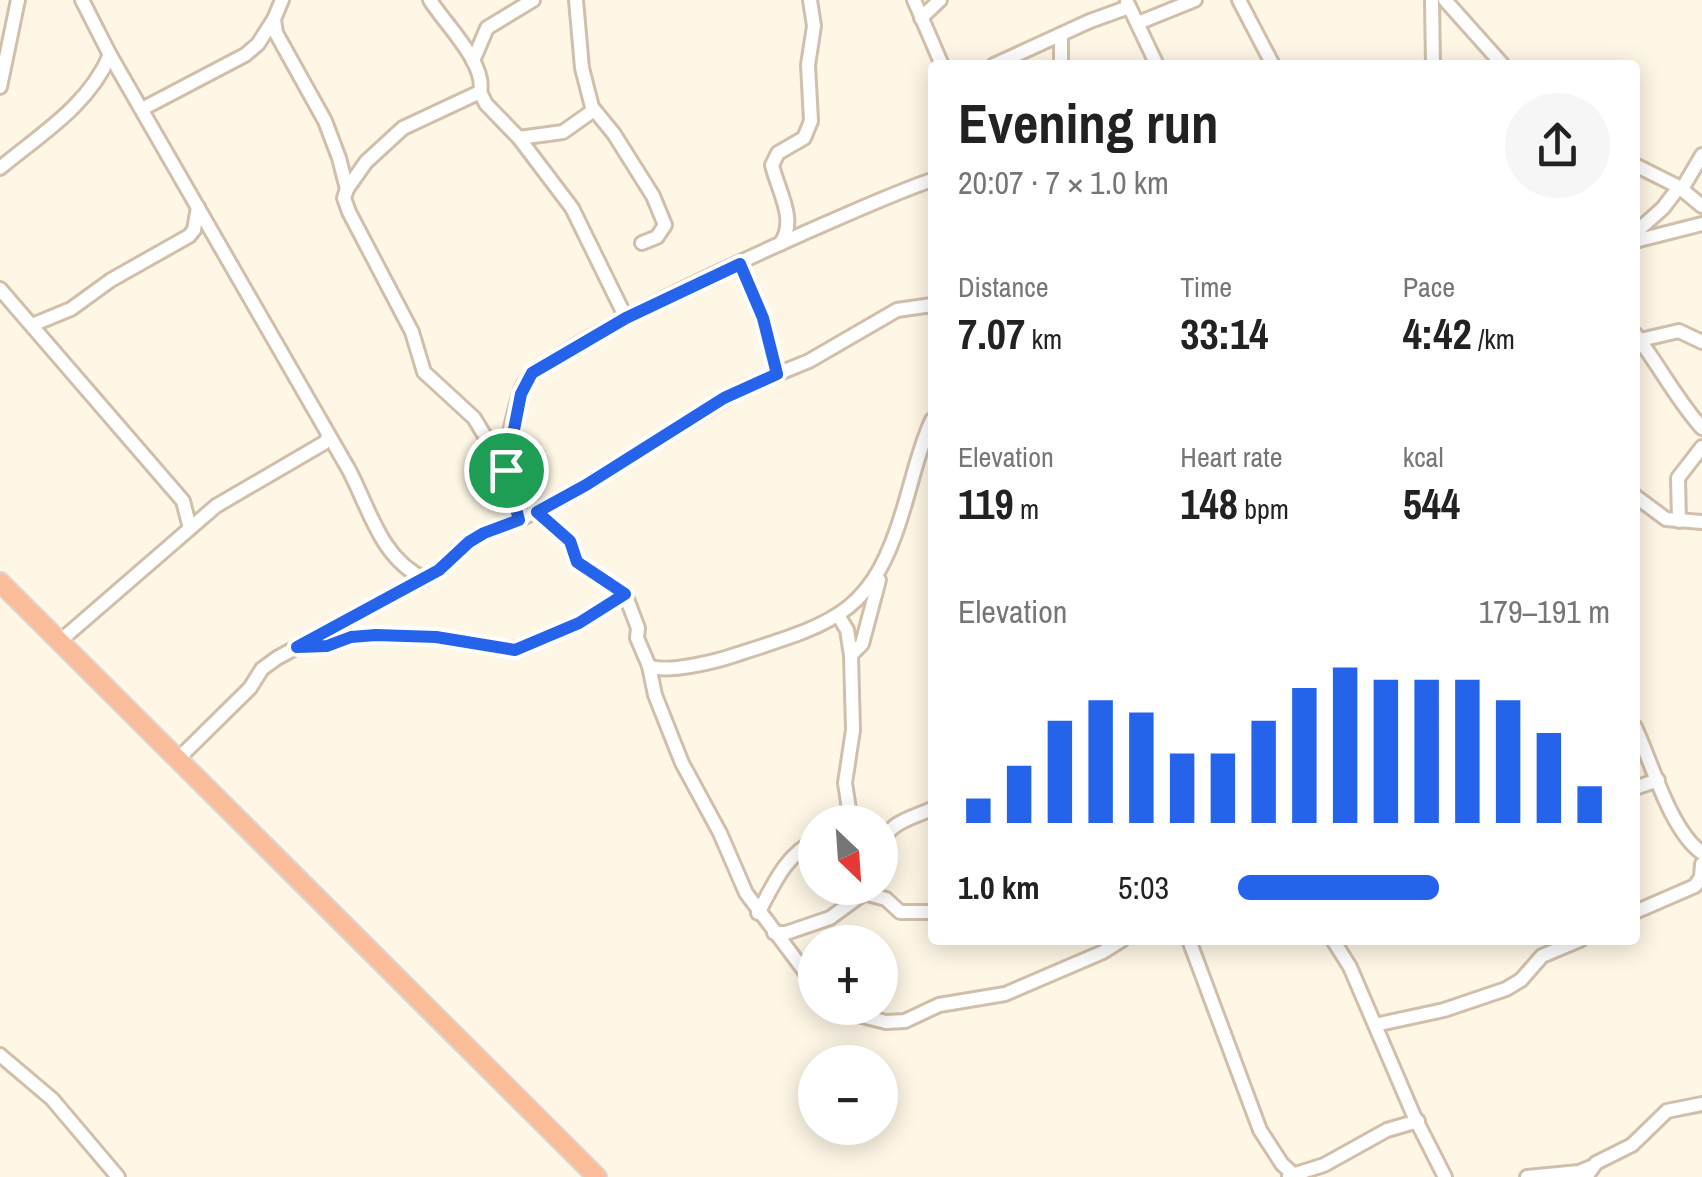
<!DOCTYPE html>
<meta charset="utf-8">
<style>
:root{--surface:#fff;--page:#f6f6f6;--text:#222;--muted:#767676;--accent:#2563eb}
body{margin:0;font-family:"Archivo Narrow",sans-serif;background:var(--page);color:var(--text);height:100vh;display:flex;flex-direction:column;font-size:38px;white-space:nowrap}
*{box-sizing:border-box;margin:0}
p{font-size:32px;color:var(--muted)}
.icon{flex:none;width:55px;height:55px;fill:none;stroke:currentColor;stroke-width:2;stroke-linecap:round;stroke-linejoin:round}
.map{position:relative;flex:1;overflow:hidden}
.side{position:absolute;left:928px;top:60px;width:712px;height:885px;display:flex;flex-direction:column;background:var(--surface);border-radius:10px;box-shadow:0 5px 25px #0003}
.side>*{flex:none}
.needle{width:65px;rotate:155deg}
.tools{position:absolute;left:798px;top:805px;display:grid;gap:20px}
.tools a{display:grid;place-items:center;width:100px;height:100px;border-radius:50%;background:var(--surface);box-shadow:0 5px 25px #0003;font-size:50px}
.pin{position:absolute;display:grid;place-items:center;width:85px;height:85px;color:#fff;margin:-42px;border:5px solid #fff;border-radius:50%;box-shadow:0 2px 10px #0007}
.round{display:grid;place-items:center;flex:none;width:105px;height:105px;border-radius:52px;background:var(--page)}
.headline{display:flex;align-items:center;justify-content:space-between;height:170px;padding:0 30px}
h1{font-size:55px;font-weight:700;line-height:75px}
.metrics{display:grid;grid-template-columns:repeat(3,1fr);gap:15px;height:170px;padding:10px 30px}
.metrics div{display:grid;align-content:center}
.metrics b{font-size:42px;font-weight:700}
.metrics small{font-size:28px;font-weight:400}
.metrics p{font-size:28px}
.chart{height:280px;padding:20px 30px}
.chart p{display:flex;justify-content:space-between}
.chart svg{width:100%;height:180px;margin-top:10px;stroke:var(--accent);stroke-width:6}
ul{padding:0 30px;list-style:none;font-size:32px}
li{display:grid;grid-template-columns:160px 120px 1fr;align-items:center;height:75px}
li i{height:25px;border-radius:12px;background:var(--accent)}
.map>svg:first-child{display:block}
.lines{fill:none;stroke-linecap:round;stroke-linejoin:round}
.minor-casing{stroke:#d0bfab;stroke-width:18}
.highway-casing{stroke:#dcd5d0;stroke-width:22}
.minor{stroke:#fff;stroke-width:12}
.highway{stroke:#fbbd99;stroke-width:18}
.route-casing{stroke:#fff;stroke-width:20}
.route{stroke:#2563eb;stroke-width:12}
</style>
<div class="map">
<svg width="1702" height="1177" viewBox="0 0 1702 1177">
<rect width="100%" height="100%" fill="#fef7e6"/>
<g class="lines">
<g class="minor-casing">
<g id="minor">
<path d="M82 0 110 55 349 470C370 510 381 559 425 579"/>
<polyline points="282,0 274,19 276,33 325,121 339,158 347,189 344,198 349,212 412,332 424,372 474,418 505,469"/>
<polyline points="576,0 582,68 592,107 614,134 653,196 665,225 657,237 642,243"/>
<polyline points="914,0 942,65"/>
<polyline points="1239,0 1273,65"/>
<polyline points="1432,0 1433,65"/>
<polyline points="1445,0 1503,65"/>
<polyline points="1127,2 1157,65"/>
<polyline points="921,18 940,0"/>
<polyline points="1138,23 1195,0"/>
<polyline points="473,61 487,28 533,0"/>
<polyline points="994,65 1090,21 1129,7"/>
<polyline points="1061,65 1061,36"/>
<polyline points="0,87 18,0"/>
<polyline points="480,92 486,104 519,138 572,208 626,318"/>
<polyline points="142,109 245,55 258,44 274,19"/>
<polyline points="519,138 563,132 594,110"/>
<polyline points="1635,165 1679,187 1702,206"/>
<path d="M0 168C41 134 88 106 110 55"/>
<path d="M347 189 366 162 403 128 480 92C487 64 444 23 430 0"/>
<polyline points="1682,189 1702,155"/>
<polyline points="1635,233 1663,208 1679,187"/>
<polyline points="1635,241 1702,224"/>
<path d="M780 244C798 221 778 191 772 165L778 153 804 138 811 121 808 65 814 26 810 0"/>
<polyline points="740,264 763,318 777,374"/>
<polyline points="0,289 183,501 190,528"/>
<polyline points="32,325 71,309 111,280 189,236 194,230 198,207"/>
<path d="M1635 334C1659 365 1676 399 1702 428"/>
<polyline points="1640,340 1679,331 1702,342"/>
<polyline points="1635,496 1666,519 1702,522"/>
<path d="M537 512 570 541 577 562 625 594 638 628 637 638 649 666C667 674 718 661 738 654 838 622 873 613 904 507 913 478 919 448 932 420"/>
<path d="M519 520C516 503 508 485 506 469 503 454 517 400 523 386 543 345 874 199 932 180"/>
<polyline points="1679,521 1678,478 1702,447"/>
<polyline points="838,615 847,630 851,655 853,730 845,783 851,822"/>
<polyline points="60,641 216,506 324,443 329,437"/>
<polyline points="299,647 327,646 351,637 376,635 436,637 515,649 579,623 625,594"/>
<polyline points="851,655 862,644 879,580"/>
<polyline points="649,666 655,695 682,763 720,833 746,893 815,985"/>
<path d="M1635 727C1652 763 1670 830 1702 853"/>
<polyline points="178,759 250,688 262,669 277,658 439,570 459,550 484,533 519,520 586,485 741,389 809,361 897,310 932,305"/>
<polyline points="1635,788 1658,780"/>
<path d="M880 848C886 823 911 818 932 809"/>
<polyline points="880,857 880,873"/>
<polyline points="864,893 886,899 900,912 932,912"/>
<polyline points="1635,912 1695,886 1701,877 1702,864"/>
<path d="M758 913C773 886 785 855 815 841"/>
<polyline points="774,933 786,933 830,918 871,888"/>
<polyline points="1189,940 1260,1130 1282,1164 1294,1175"/>
<polyline points="1333,940 1350,967 1414,1116 1445,1177"/>
<polyline points="830,1008 886,1022 905,1021 939,1005 1005,994 1103,952 1122,940"/>
<polyline points="1375,1025 1444,1010 1506,989 1521,980 1542,956 1580,940"/>
<polyline points="0,1055 52,1099 118,1177"/>
<polyline points="1289,1176 1324,1165 1387,1130 1418,1121"/>
<polyline points="1527,1177 1579,1172 1591,1167"/>
<polyline points="1586,1177 1596,1163 1632,1145 1667,1111 1702,1104"/>
</g>
</g>
<g class="highway-casing">
<polyline id="highway" points="0,582 597,1177"/>
</g>
<use href="#minor" class="minor"/>
<use href="#highway" class="highway"/>
</g>
<g class="lines">
<g class="route-casing">
<polygon id="route" points="740,264 763,318 777,374 724,398 586,485 537,512 570,541 577,562 625,594 579,623 515,650 436,637 376,635 351,637 327,646 297,647 439,570 469,542 484,533 519,520 506,470 521,394 532,373 626,318"/>
</g>
<use href="#route" class="route"/>
</g>
</svg>
<div class="tools">
<a><svg class="needle" viewBox="-14 -14 28 28"><path d="M0-13l5 13h-10z" fill="#e53935"/><path d="M0 13l5-13h-10z" fill="#767676"/></svg></a>
<a>+</a>
<a>−</a>
</div>
<div class="pin" style="left:506px;top:470px;background:#1e9e55"><svg class="icon" aria-label="arrive" viewBox="0 0 24 24"><path d="M6 21V4h12l-3 4 3 4H6"/></svg></div>
<section class="side">
<div class="headline"><div><h1>Evening run</h1><p>20:07 · 7 × 1.0 km</p></div><a class="round"><svg class="icon" aria-label="share" viewBox="0 0 24 24"><path d="M12 15V3M7 8l5-5 5 5M5 13v7h14v-7"/></svg></a></div>
<div class="metrics">
<div><p>Distance</p><b>7.07<small> km</small></b></div>
<div><p>Time</p><b>33:14</b></div>
<div><p>Pace</p><b>4:42<small> /km</small></b></div>
</div>
<div class="metrics">
<div><p>Elevation</p><b>119<small> m</small></b></div>
<div><p>Heart rate</p><b>148<small> bpm</small></b></div>
<div><p>kcal</p><b>544</b></div>
</div>
<div class="chart"><p><span>Elevation</span>179–191 m</p>
<svg viewBox="0 0 160 44" preserveAspectRatio="none"><path d="M5 44V38M15 44V30M25 44V19M35 44V14M45 44V17M55 44V27M65 44V27M75 44V19M85 44V11M95 44V6M105 44V9M115 44V9M125 44V9M135 44V14M145 44V22M155 44V35"/></svg>
</div>
<ul>
<li><b>1.0 km</b>5:03<i style="width:54%"></i></li>
</ul>
</section>
</div>
